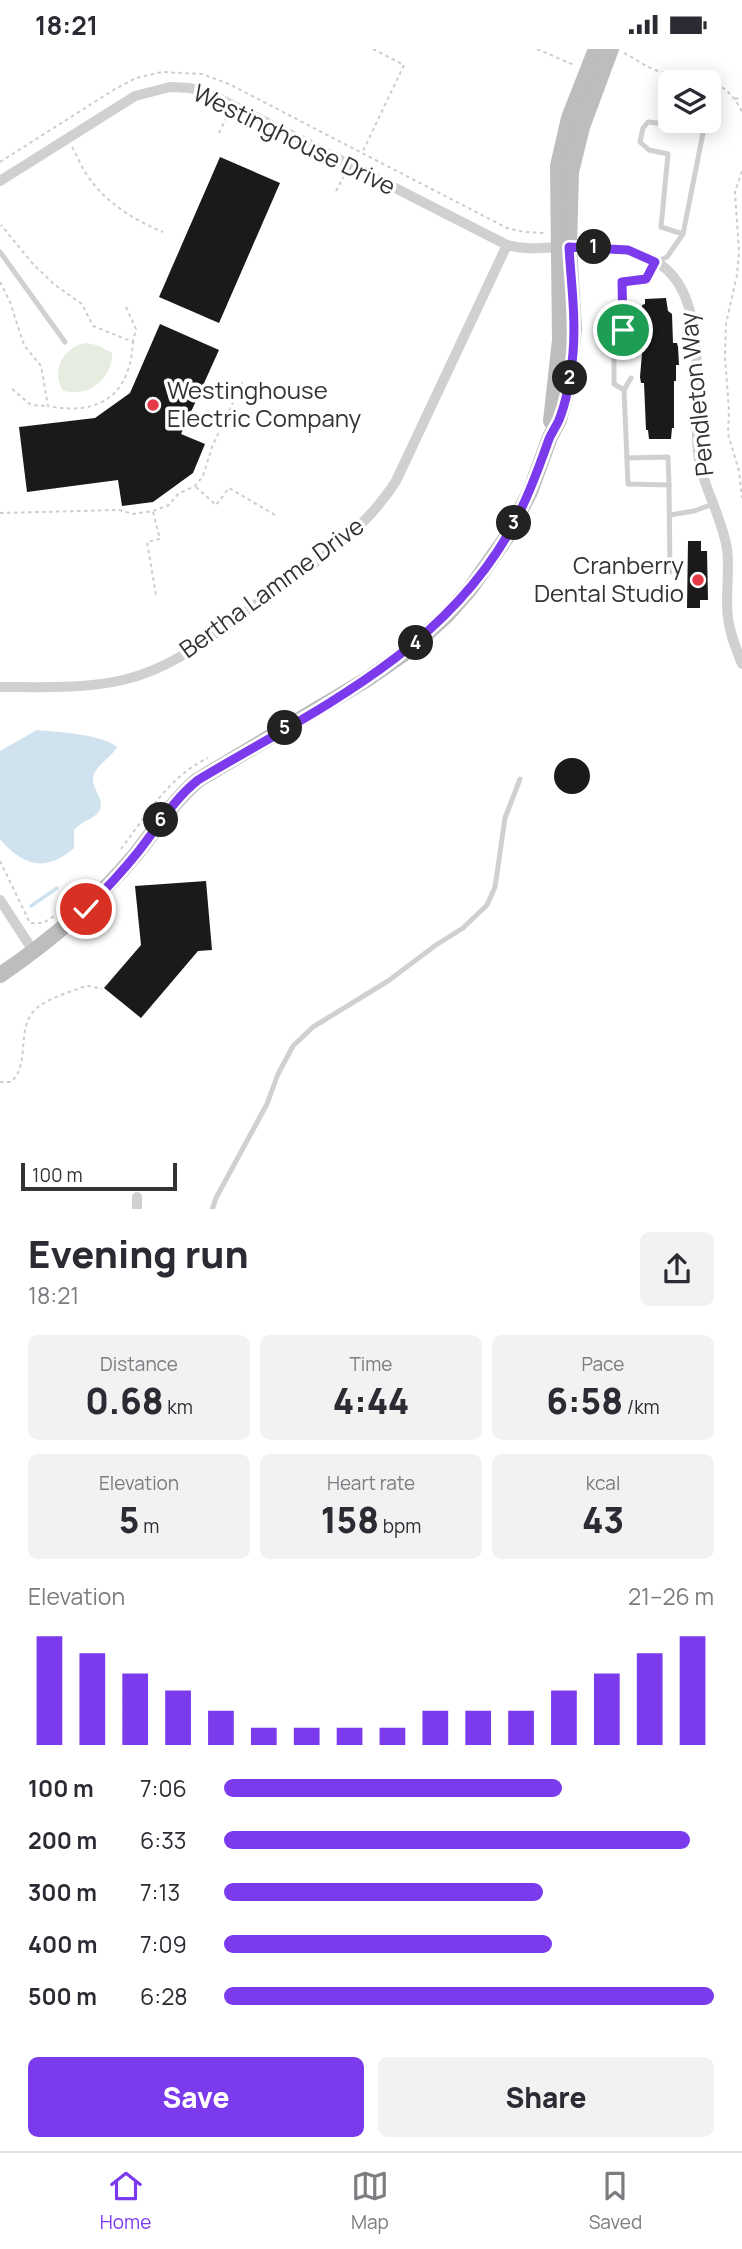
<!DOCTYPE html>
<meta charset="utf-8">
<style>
:root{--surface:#fff;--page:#f2f2f3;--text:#2b2b33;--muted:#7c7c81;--line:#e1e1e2;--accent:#7c3aed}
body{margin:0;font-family:Manrope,sans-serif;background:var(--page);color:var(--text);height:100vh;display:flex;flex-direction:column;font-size:26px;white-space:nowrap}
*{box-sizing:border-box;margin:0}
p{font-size:23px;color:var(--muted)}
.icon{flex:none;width:38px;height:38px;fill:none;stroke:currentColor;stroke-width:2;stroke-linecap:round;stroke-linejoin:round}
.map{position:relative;height:1160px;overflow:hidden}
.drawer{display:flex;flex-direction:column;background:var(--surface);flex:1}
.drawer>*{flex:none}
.tools{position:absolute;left:658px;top:21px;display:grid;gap:14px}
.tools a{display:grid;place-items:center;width:63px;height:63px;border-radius:10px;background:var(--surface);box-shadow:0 4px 18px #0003;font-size:35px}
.scale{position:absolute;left:21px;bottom:18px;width:156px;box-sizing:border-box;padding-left:7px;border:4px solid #333;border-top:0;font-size:19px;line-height:24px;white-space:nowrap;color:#333;-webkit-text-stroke:5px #fff;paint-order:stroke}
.pin{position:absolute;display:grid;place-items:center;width:60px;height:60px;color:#fff;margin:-30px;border:4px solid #fff;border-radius:50%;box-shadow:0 2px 7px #0007}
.km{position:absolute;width:35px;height:35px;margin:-18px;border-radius:50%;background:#222;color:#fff;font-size:19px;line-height:35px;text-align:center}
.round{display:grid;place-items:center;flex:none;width:74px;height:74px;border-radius:10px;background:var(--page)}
.headline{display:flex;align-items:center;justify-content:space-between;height:119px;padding:0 28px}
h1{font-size:38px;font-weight:800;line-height:52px}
.stats{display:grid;grid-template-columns:repeat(3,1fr);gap:10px;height:119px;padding:7px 28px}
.stats div{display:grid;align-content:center;border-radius:10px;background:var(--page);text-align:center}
.stats b{font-size:35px;font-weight:800}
.stats small{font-size:19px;font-weight:400}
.stats p{font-size:19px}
.chart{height:196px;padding:14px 28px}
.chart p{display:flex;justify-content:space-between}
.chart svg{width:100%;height:126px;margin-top:7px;stroke:var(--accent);stroke-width:6}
.action{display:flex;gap:14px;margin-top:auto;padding:14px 28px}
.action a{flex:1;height:80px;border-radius:10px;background:var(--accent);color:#fff;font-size:28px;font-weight:800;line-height:80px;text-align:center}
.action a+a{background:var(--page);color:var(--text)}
ul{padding:0 28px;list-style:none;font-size:23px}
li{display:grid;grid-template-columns:112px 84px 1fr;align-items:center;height:52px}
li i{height:18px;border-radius:9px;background:var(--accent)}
.status{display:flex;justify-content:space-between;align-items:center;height:49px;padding:0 35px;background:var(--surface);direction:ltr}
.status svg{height:19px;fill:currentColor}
.dock{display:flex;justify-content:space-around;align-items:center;height:98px;border-top:2px solid var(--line);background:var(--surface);font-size:19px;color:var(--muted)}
.dock a{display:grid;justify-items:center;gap:4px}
.dock .selected{color:var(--accent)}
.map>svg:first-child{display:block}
.green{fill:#e6ecdf}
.water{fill:#cfe2ee}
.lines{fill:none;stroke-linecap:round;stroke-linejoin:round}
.stream{stroke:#cfe2ee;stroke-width:3.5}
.building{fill:#1a1a1a}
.path{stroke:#cdcdcd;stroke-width:2;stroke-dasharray:3.5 3.5;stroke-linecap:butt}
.lane{stroke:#d0d0d0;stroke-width:5}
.street{stroke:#d0d0d0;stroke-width:10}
.secondary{stroke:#bdbdbd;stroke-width:16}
.route-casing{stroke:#fff;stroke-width:14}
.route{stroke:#7c3aed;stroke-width:9}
.poi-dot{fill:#e63946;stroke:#fff;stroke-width:2.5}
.labels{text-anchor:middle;stroke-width:7;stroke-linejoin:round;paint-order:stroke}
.street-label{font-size:24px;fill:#333;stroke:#fff}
.poi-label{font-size:24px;fill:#333;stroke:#fff;text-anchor:start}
</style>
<div class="status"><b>18:21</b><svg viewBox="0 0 49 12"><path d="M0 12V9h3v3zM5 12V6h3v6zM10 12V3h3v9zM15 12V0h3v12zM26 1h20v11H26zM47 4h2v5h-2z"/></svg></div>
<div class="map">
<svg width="742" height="1161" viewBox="0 0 742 1161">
<rect width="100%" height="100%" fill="#fff"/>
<path class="green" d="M85 294 97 296 112 304C113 319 102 336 87 341 81 344 70 343 63 342 51 322 63 298 85 294Z"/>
<path class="water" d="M37 681C57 683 102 685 117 698 111 708 101 713 95 723 86 737 110 752 97 765 90 771 81 773 74 781V799C45 824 23 817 0 790V702Z"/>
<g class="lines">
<polyline class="stream" points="31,857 57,839"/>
</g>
<g class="building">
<polygon points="220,108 280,134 219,274 159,248"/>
<polygon points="666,249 668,262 672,265 673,294 677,294 678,298 679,316 676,316 676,332 674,332 674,379 672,379 671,390 649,390 648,381 646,381 644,334 641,334 640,328 643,292 642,256 645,255 645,250"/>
<polygon points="160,275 219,301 181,385 205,395 193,424 153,453 122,457 118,431 27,443 19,378 95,369 130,344"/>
<polygon points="688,492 701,492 701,502 707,502 708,551 700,551 700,559 687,559"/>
<circle cx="572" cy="727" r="18"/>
<polygon points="206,832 212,901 198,902 141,969 104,939 141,896 135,837"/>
</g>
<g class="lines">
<g class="path">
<polyline points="373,0 404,16 362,104 507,179 524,183 546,184"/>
<polyline points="537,0 574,16"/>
<path d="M624 4C634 9 643 16 653 20 689 35 722 20 742 63"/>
<polyline points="735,50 742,48"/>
<polyline points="219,84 227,67"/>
<path d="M72 98C77 106 80 115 85 123 103 152 132 170 163 183"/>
<polyline points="0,113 115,40 136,29 162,23 202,25 229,35 362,104"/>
<polyline points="742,122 735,143 739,203 737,226 726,275 725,307 729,362 728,385 739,422 742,449"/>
<polyline points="336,142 344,127"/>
<path d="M0 233 10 253 24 296 41 317 48 357C99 367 130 347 133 293L93 277 82 255 55 236 33 215 1 176"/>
<polyline points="126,258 136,280 133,293"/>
<polyline points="12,340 31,356 47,357"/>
<polyline points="196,438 216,456 229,439 275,466"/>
<polyline points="153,463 160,490 147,493 156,546"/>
<polyline points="0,464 119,461 133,465 153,462 169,456 178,445 195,437 203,427 212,398 242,334 260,342"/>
<path d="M121 800C146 767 169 727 208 709"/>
<polyline points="0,812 30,874 43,874 56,866"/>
<path d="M0 1033H11C32 1014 14 977 38 958 50 949 69 943 83 938L89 937 102 940"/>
</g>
<g class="lane">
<polyline points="0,203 65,293"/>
<polyline points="624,341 631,329"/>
<polyline points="627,409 668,408 669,436"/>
<polyline points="670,466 694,462 713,455"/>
<polyline points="670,523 669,436 628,435 624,341 614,335 614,309 624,304 622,233 646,230 655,213 667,208 683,185 704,79 648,73 643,79 640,93 649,101 668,105 661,178 683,185"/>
<polyline points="212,1161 216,1149 267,1055 278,1025 293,997 313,978 388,932 436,896 463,879 487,856 495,838 505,769 520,730"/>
</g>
<g class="street">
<path d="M0 132 135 47 170 38 190 39 208 44 260 70 507 196C525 201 541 199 559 198 591 196 623 197 653 211 713 241 692 349 698 404 702 437 722 467 727 500 730 523 725 546 728 569 730 585 736 600 742 615"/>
<path d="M0 638C40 638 84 640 123 631 172 620 212 587 252 558 306 519 359 490 396 432L507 196"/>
<polyline points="0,851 34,903"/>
<polyline points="137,1161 137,1148"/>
</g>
<g class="secondary">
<polyline points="551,372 560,291 558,117 569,69 596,0"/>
<path d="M0 926C52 891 96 853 136 805 157 779 173 752 198 731L366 631 405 604 447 566 470 540 506 489 530 443 550 388 559 371 568 338 574 280 569 198 571 123 582 78 611 0"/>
</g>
</g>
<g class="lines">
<g class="route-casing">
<path id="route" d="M86 860C104 842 122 823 138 803 158 778 173 751 198 731 313 662 436 607 507 487 525 456 537 424 549 390 552 383 556 378 559 371 567 351 571 326 573 304 576 269 571 233 569 198L628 201 655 213 646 230 622 233 623 281"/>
</g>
<use href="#route" class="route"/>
</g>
<g class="poi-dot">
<circle cx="153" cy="356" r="7"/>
<circle cx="698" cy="531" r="7"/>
</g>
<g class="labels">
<g class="street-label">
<text transform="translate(294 91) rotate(26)" y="8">Westinghouse Drive</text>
<text transform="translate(697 345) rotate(-96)" y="8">Pendleton Way</text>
<text transform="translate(272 539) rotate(-36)" y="8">Bertha Lamme Drive</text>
</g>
<g class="poi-label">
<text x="167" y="350">Westinghouse<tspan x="167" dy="28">Electric Company</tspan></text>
<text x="684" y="525" text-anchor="end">Cranberry<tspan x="684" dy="28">Dental Studio</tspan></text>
</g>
</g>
</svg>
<div class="tools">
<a><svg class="icon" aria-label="layers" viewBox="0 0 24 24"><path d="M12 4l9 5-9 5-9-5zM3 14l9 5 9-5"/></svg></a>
</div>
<div class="scale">100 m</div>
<div class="pin" style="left:623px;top:281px;background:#1e9e55"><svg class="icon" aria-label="arrive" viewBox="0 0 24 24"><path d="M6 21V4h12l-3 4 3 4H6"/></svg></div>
<div class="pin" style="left:86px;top:860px;background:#d93025"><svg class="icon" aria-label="check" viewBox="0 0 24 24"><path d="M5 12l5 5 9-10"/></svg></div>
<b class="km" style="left:594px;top:198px">1</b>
<b class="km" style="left:570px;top:329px">2</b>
<b class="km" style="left:514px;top:474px">3</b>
<b class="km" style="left:416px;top:594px">4</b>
<b class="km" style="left:285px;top:679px">5</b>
<b class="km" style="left:161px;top:771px">6</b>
</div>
<section class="drawer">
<div class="headline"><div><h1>Evening run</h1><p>18:21</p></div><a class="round"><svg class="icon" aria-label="share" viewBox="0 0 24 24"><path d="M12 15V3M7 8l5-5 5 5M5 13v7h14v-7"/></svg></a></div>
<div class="stats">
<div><p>Distance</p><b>0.68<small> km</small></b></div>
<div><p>Time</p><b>4:44</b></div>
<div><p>Pace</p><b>6:58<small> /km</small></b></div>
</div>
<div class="stats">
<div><p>Elevation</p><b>5<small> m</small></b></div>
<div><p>Heart rate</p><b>158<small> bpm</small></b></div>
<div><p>kcal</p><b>43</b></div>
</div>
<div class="chart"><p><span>Elevation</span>21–26 m</p>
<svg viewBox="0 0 160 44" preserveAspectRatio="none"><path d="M5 44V6M15 44V12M25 44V19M35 44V25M45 44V32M55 44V38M65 44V38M75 44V38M85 44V38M95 44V32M105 44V32M115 44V32M125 44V25M135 44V19M145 44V12M155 44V6"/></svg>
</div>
<ul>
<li><b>100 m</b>7:06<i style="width:69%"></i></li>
<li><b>200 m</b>6:33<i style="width:95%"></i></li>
<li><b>300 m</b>7:13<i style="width:65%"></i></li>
<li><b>400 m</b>7:09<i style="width:67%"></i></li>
<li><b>500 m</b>6:28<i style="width:100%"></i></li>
</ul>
<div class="action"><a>Save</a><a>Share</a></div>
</section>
<nav class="dock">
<a class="selected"><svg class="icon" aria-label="home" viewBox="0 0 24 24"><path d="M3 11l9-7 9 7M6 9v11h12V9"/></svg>Home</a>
<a><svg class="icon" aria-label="map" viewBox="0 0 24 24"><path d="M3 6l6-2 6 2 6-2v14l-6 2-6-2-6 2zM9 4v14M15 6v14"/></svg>Map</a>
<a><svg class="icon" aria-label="saved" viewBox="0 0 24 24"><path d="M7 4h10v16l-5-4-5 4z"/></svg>Saved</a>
</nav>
